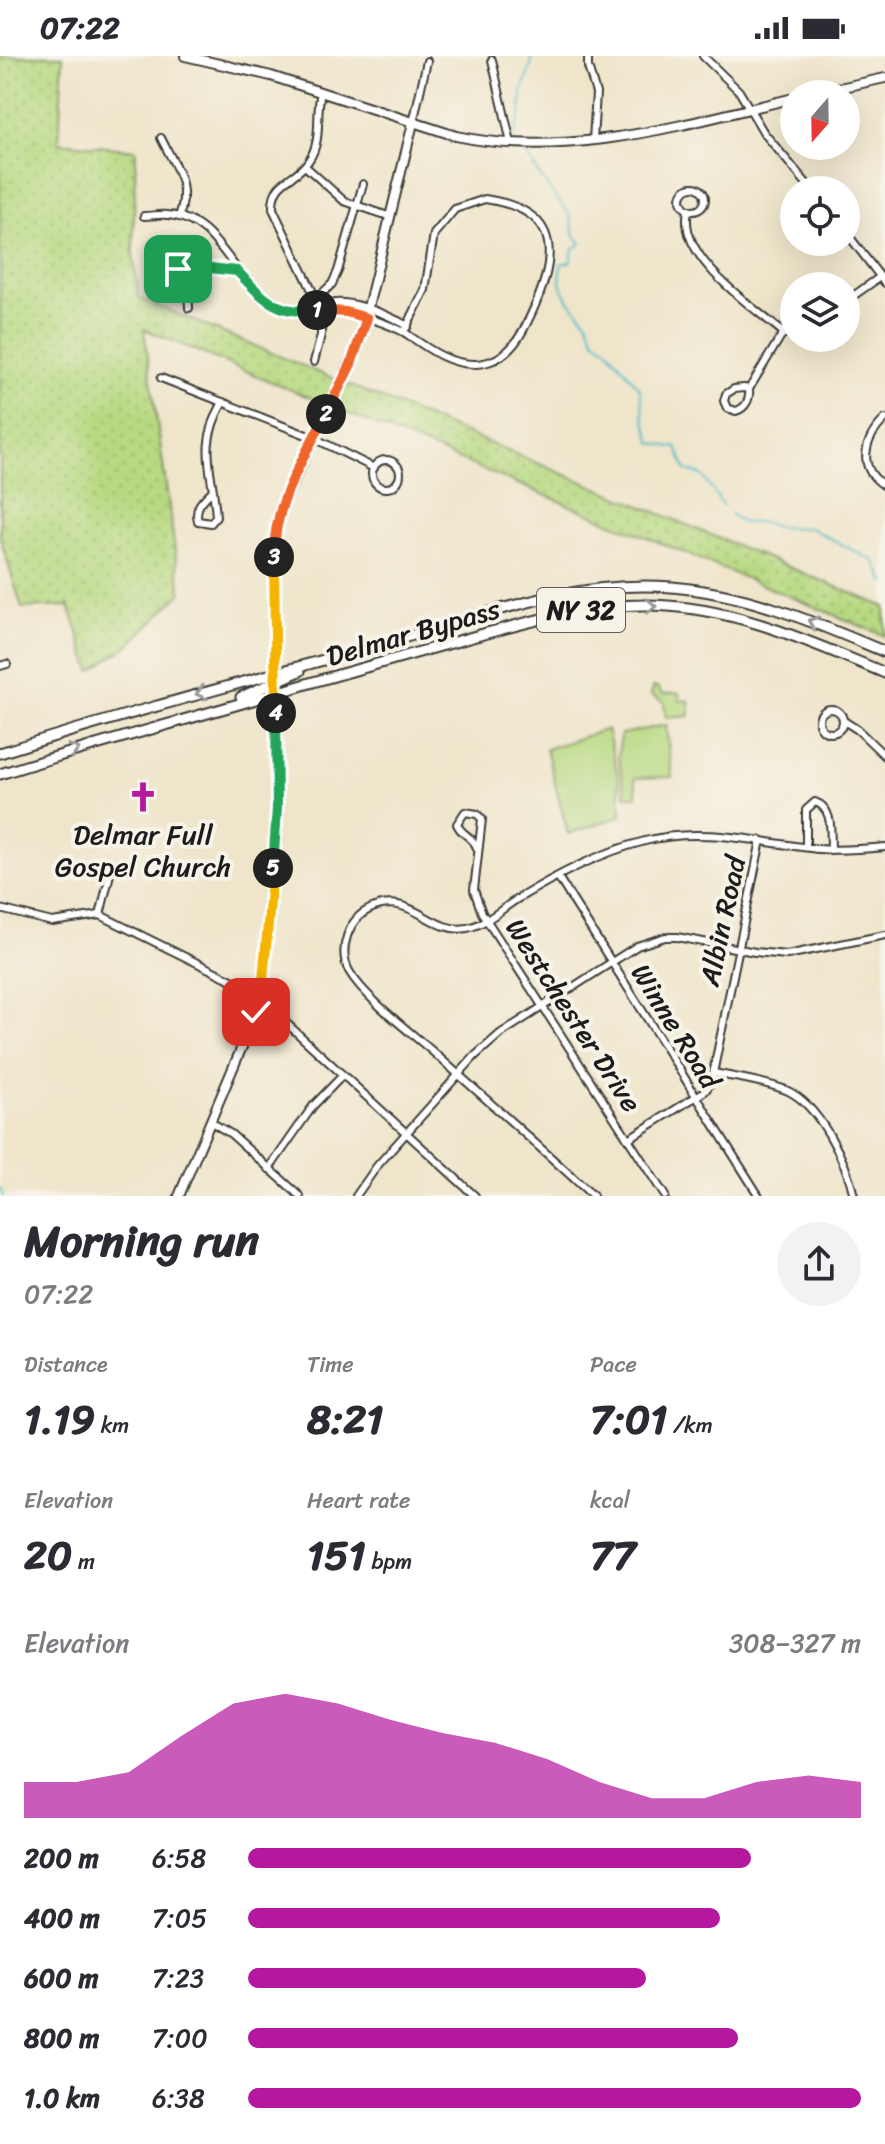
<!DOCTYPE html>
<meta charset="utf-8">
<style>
:root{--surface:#fff;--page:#f2f2f3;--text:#2b2b33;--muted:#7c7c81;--accent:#b5179e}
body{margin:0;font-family:Sriracha,sans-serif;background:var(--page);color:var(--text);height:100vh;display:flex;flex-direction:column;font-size:30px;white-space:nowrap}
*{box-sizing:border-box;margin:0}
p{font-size:26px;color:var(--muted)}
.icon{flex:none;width:44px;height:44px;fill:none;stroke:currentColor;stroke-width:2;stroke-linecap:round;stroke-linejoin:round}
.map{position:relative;height:1140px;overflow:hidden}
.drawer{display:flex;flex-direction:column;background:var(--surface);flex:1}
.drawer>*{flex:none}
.needle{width:52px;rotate:200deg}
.buttons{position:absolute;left:780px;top:24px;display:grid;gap:16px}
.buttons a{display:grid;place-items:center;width:80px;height:80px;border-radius:50%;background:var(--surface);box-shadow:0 8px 32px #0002;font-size:40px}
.pin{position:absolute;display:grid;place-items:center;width:68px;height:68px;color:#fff;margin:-34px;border-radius:16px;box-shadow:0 4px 12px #0006}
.km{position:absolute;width:40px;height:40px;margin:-20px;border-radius:50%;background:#222;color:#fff;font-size:22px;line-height:40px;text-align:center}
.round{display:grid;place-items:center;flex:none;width:84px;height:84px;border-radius:42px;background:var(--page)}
.summary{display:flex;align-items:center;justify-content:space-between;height:136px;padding:0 24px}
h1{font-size:44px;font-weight:700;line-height:60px}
.metrics{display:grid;grid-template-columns:repeat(3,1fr);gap:12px;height:136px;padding:8px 24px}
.metrics div{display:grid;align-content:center}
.metrics b{font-size:40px;font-weight:700}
.metrics small{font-size:22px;font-weight:400}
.metrics p{font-size:22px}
.chart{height:224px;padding:16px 24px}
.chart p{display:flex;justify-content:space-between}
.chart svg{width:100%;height:144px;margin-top:8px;fill:var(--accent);opacity:.7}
ul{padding:0 24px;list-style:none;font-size:26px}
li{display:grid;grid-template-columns:128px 96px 1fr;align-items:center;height:60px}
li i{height:20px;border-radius:10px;background:var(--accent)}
.status{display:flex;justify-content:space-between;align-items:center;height:56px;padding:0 40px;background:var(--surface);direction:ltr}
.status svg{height:22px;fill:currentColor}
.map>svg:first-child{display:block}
.grass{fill:url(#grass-dots);stroke:#6a7a4e;stroke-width:2}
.park{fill:#b7d981;stroke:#6a7a4e;stroke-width:2}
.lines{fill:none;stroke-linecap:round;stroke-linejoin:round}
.stream{stroke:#4ebbc8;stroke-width:2}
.minor-casing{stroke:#3c3a36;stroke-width:10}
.secondary-casing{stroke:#3c3a36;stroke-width:12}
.primary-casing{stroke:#3c3a36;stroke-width:13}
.minor{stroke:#fff;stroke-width:6}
.secondary{stroke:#fff;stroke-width:8}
.primary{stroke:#fff;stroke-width:9}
.oneway{stroke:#999}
.split-1-casing{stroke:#fff;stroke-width:16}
.split-2-casing{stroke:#fff;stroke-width:16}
.split-3-casing{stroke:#fff;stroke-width:16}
.split-4-casing{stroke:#fff;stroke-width:16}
.split-5-casing{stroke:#fff;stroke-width:16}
.split-6-casing{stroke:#fff;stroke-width:16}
.split-1{stroke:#22a559;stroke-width:10}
.split-2{stroke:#f0652b;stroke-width:10}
.split-3{stroke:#f0652b;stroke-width:10}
.split-4{stroke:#f5b400;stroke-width:10}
.split-5{stroke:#22a559;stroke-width:10}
.split-6{stroke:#f5b400;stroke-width:10}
.labels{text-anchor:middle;stroke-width:8;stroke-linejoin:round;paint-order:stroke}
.shield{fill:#f7f3e8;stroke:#5e5c59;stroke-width:2}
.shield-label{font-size:26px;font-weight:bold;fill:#1c1c1c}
.street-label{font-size:28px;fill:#1c1c1c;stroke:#f7f3e8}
.poi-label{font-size:28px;fill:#1c1c1c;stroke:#f7f3e8}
</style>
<div class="status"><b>07:22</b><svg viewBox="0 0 49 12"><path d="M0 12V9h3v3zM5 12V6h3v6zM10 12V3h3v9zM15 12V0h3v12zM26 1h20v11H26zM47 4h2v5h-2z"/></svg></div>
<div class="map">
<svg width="885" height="1140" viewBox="0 0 885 1140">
<defs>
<pattern id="grass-dots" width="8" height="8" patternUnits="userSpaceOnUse" patternTransform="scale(2)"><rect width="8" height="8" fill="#b7d981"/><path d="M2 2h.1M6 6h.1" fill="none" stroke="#9dba6f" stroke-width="1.8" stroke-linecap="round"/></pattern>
</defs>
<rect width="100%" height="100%" fill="#f7f3e8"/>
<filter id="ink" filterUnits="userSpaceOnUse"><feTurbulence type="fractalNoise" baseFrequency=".0125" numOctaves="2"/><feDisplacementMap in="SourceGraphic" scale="16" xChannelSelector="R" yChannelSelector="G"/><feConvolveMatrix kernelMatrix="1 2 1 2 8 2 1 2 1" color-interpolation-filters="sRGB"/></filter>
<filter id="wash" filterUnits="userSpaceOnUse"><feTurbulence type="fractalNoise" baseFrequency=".006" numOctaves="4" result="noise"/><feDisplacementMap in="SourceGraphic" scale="32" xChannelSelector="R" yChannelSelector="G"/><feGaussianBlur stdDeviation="1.8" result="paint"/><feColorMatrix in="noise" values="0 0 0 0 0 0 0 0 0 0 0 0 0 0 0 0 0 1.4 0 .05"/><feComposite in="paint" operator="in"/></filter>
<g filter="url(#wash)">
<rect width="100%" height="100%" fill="#efe5ca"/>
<polygon class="grass" points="0,0 63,0 59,86 136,94 133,198 139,242 885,551 885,580 144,273 181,537 129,589 91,615 69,550 22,552 0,481"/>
<g class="park">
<polygon points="653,631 657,631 663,638 679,637 680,645 689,644 690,660 666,662 664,646 651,639"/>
<polygon points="666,669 672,721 635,722 637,740 626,740 618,700 621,678"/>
<polygon points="607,673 619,723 621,760 568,778 546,693"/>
</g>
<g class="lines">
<g class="stream">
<polyline points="516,81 514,78 521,58 522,36 532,6 529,0"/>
<polyline points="525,95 541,122 570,159 574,178 581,188 573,193 570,206 561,208 560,227 569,245 587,265 595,284 607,292 640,333 644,363 652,387 677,392 686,414 702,419 723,450"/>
<polyline points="729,457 743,467 762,466 776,471 810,472 874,505 885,526"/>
<polyline points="0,1132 3,1140"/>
</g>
</g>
</g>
<g filter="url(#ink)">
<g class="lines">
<g class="minor-casing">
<g id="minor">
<polyline points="588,0 588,11 596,37 593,84"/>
<polyline points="703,0 739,35 764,77 812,134"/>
<polyline points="492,4 511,87"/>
<polyline points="413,67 427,5"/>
<path d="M161 82C175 111 191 128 179 161"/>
<polyline points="305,110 344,145 391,161"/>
<circle cx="693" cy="143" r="12"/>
<path d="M485 143C551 153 561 187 537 245 525 273 512 306 476 308 448 309 426 291 404 276L425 234 434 178 455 153Z"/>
<path d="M688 155C677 201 752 250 784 277"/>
<path d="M144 160C152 160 160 158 168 159 219 162 233 226 273 249 290 258 303 252 321 253 350 256 378 263 404 276"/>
<polyline points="846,176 885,227"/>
<polyline points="187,212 175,214 171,220 174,237 188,238"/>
<polyline points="316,243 332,228 338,215 363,128"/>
<polyline points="846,245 880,221"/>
<polyline points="189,252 187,212 237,215"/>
<path d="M321 253C337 235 390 260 408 270"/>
<path d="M314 306 321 279V253L273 153C272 122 295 126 309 104 323 83 315 60 321 36"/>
<polyline points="161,322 314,382 374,412"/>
<path d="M744 332 749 333C750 343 746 352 736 355L727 352 724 345 726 338 734 333Z"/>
<polyline points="749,333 781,280 794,270"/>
<path d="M885 363C864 383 856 412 885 430"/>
<circle cx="386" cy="418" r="14"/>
<path d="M213 434C203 444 194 450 198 465L211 467 216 461C213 413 197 392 223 346"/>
<polyline points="0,610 7,608"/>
<circle cx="831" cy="665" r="12"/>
<polyline points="844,665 858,674 885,700"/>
<path d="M806 791V754L815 746C834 752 830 777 831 794"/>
<path d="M477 792C474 781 461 779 457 768L465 756 477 758 482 763 474 834 482 857 665 1140"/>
<polyline points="558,821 759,1140"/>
<polyline points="0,853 52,866 100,859 248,932 475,1140"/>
<polyline points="100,859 111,814"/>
<path d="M714 1017C737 1022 763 1025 786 1034 819 1048 847 1107 854 1140"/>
<polyline points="211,1066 231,1078 300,1140"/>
<polyline points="628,1083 705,1035 711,1027 761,784"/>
<polyline points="269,1113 313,1050 342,1020"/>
<polyline points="356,1140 377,1110 475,1000 500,978 637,890 665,881 677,881 755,896 787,899 885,879"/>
<path d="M593 1140C540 1091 486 1043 432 995 408 974 364 941 349 915 338 894 348 863 370 853 411 834 431 879 467 872 487 868 502 852 519 842 559 818 599 797 645 785 703 770 761 787 819 793 841 795 863 793 885 791"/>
</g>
</g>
<g class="secondary-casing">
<g id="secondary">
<path d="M185 0 271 20 456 80C568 104 685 68 794 42"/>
<polyline points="812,38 885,22"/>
<polyline points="276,620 274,485 279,456 359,288 413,67"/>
<polyline points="179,1140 252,967 261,937 271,833 277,752 276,634"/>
</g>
</g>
<g class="primary-casing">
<g id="primary">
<polyline points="241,641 300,615"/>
<path d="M0 697C129 656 259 622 389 586 481 560 575 523 672 531 748 537 816 567 885 596"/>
<path d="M0 718C104 685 209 658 313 626 368 610 422 595 476 580 533 565 589 548 648 549 733 550 808 585 885 617"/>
</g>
</g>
<use href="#minor" class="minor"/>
<use href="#secondary" class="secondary"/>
<use href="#primary" class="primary"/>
</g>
<defs><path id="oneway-chevron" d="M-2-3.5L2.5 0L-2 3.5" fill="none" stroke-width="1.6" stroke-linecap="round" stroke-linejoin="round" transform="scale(2)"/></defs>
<g class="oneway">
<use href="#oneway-chevron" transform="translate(651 550) rotate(2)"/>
<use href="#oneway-chevron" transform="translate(813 566) rotate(-158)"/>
<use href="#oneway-chevron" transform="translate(201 637) rotate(164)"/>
<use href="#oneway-chevron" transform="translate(74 694) rotate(-17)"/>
</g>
</g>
<g class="lines" filter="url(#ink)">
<g class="split-1-casing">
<path id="split-1" d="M178 213 201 211 237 215C263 242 277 260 317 254"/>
</g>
<g class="split-2-casing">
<polyline id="split-2" points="317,254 346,256 367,262 351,308 326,358"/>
</g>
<g class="split-3-casing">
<path id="split-3" d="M274 501C273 448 303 404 326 358"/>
</g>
<g class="split-4-casing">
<polyline id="split-4" points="274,501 276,657"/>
</g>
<g class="split-5-casing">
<polyline id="split-5" points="273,812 277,752 276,657"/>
</g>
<g class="split-6-casing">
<polyline id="split-6" points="256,956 263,924 273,812"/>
</g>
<use href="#split-1" class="split-1"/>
<use href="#split-2" class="split-2"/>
<use href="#split-3" class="split-3"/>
<use href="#split-4" class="split-4"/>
<use href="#split-5" class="split-5"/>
<use href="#split-6" class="split-6"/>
</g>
<defs>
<g id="church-bare" transform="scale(2.4)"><path d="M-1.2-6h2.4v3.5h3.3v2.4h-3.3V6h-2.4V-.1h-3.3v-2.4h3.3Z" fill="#b5179e" stroke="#f7f3e8" stroke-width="2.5" paint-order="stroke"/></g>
</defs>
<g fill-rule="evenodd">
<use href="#church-bare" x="143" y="741"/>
</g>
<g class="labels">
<rect class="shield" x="537" y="532" width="88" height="44" rx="6"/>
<g class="shield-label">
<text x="581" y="563">NY 32</text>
</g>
<g class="street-label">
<text transform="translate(413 576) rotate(-16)" y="10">Delmar Bypass</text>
<text transform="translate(722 865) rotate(-78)" y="10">Albin Road</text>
<text transform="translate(574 959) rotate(57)" y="10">Westchester Drive</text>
<text transform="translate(676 970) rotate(58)" y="10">Winne Road</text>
</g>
<g class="poi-label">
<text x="143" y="788">Delmar Full<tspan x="143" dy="32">Gospel Church</tspan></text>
</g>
</g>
</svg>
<div class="buttons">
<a><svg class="needle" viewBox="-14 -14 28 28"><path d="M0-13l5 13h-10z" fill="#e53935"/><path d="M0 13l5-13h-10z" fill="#7c7c81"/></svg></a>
<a><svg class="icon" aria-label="locate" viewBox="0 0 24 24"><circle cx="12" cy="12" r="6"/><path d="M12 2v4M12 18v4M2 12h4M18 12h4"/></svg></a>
<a><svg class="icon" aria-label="layers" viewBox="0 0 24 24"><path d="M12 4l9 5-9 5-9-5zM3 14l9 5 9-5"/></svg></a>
</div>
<div class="pin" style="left:178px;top:213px;background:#1e9e55"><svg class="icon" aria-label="arrive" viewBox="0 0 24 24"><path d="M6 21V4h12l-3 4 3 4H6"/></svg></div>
<div class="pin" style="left:256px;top:956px;background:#d93025"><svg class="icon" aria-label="check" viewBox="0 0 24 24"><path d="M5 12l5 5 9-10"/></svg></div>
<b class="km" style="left:317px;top:254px">1</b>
<b class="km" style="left:326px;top:358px">2</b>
<b class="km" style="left:274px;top:501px">3</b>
<b class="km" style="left:276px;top:657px">4</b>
<b class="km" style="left:273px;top:812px">5</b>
</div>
<section class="drawer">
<div class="summary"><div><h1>Morning run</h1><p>07:22</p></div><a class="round"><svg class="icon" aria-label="share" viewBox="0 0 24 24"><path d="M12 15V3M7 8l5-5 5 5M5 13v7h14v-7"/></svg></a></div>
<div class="metrics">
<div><p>Distance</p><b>1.19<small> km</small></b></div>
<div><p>Time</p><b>8:21</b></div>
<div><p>Pace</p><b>7:01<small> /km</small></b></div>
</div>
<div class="metrics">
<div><p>Elevation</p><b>20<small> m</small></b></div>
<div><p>Heart rate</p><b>151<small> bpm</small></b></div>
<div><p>kcal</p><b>77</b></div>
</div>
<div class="chart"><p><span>Elevation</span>308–327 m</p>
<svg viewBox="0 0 160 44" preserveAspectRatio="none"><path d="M0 44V33L10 33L20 30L30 19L40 9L50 6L60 9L70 14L80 18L90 21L100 26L110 33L120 38L130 38L140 33L150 31L160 33V44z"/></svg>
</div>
<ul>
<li><b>200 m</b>6:58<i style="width:82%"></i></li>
<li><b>400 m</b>7:05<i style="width:77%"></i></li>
<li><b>600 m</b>7:23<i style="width:65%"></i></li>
<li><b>800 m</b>7:00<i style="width:80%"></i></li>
<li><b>1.0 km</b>6:38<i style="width:100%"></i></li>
</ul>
</section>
